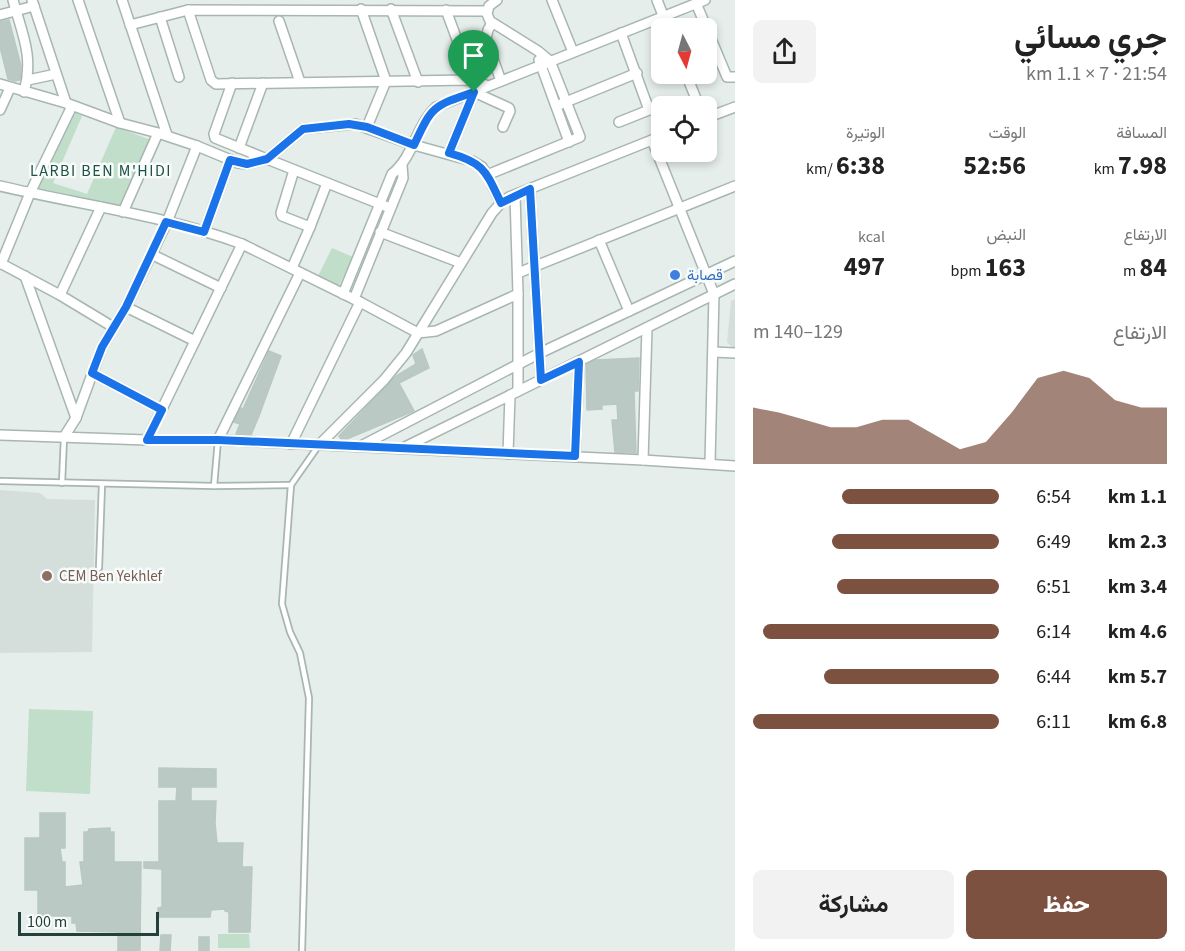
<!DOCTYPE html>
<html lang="ar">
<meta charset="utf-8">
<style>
:root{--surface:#fff;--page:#f2f2f2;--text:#222;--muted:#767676;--accent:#7d5140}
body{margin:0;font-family:"Source Sans 3",Vazirmatn,sans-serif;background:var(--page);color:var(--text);direction:rtl;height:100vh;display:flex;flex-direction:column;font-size:22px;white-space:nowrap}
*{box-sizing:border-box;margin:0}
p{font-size:20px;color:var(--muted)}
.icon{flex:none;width:33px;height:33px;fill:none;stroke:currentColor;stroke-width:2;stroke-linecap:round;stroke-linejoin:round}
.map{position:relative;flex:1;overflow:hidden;direction:ltr}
.drawer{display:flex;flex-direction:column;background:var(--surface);width:450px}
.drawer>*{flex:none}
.needle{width:39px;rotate:174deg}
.fabs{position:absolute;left:651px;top:18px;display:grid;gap:12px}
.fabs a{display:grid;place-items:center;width:66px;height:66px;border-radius:9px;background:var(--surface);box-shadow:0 3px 9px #0003;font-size:30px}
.scale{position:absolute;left:18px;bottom:15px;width:141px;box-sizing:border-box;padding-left:6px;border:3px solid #25403a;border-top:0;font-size:16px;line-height:21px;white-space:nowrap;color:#25403a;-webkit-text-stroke:4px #f7fbf9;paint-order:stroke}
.pin{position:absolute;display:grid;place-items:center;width:51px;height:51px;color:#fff;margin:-62px -26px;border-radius:50% 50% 50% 0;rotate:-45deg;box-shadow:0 0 6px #0007}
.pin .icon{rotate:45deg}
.round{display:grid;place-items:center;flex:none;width:63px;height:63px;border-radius:9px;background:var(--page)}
.overview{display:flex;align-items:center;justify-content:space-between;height:102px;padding:0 18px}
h1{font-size:33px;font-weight:700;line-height:45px}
.metrics{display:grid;grid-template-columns:repeat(3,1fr);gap:9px;height:102px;padding:6px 18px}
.metrics div{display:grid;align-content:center}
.metrics b{font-size:26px;font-weight:700}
.metrics small{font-size:16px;font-weight:400}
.metrics p{font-size:16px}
.chart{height:168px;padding:12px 18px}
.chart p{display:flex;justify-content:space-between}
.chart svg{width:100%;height:108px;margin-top:6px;fill:var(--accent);opacity:.7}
.button{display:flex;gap:12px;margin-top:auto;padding:12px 18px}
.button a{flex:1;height:69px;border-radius:9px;background:var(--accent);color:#fff;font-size:24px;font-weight:700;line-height:69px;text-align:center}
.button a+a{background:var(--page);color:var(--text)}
ul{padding:0 18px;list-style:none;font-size:20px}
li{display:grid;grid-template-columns:96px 72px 1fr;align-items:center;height:45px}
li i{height:15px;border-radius:8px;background:var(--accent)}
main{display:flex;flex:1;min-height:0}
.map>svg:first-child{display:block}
.built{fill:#d4deda}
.green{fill:#c0dec9}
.building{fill:#bbc9c4;stroke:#b8c8c2;stroke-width:1.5}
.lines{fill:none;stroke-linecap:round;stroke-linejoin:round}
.lane-casing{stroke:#a8b6b2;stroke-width:8}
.street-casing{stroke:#a8b6b2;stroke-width:12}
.lane{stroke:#fff;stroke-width:4.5}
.street{stroke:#fff;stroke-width:9}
.route-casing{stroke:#fff;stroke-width:12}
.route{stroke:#1a73e8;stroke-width:8}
.shop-dot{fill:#3f7fe0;stroke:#f7fbf9;stroke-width:2}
.education-dot{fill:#8d6e63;stroke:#f7fbf9;stroke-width:2}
.labels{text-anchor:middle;stroke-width:5;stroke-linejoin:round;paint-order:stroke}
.shop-label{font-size:15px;fill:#366cbe;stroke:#f7fbf9;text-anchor:start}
.education-label{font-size:15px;fill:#785e54;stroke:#f7fbf9;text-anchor:start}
.neighbourhood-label{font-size:16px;letter-spacing:1.5px;fill:#215247;stroke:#f7fbf9}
</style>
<main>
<section class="drawer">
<div class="overview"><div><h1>جري مسائي</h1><p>21:54 · 7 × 1.1 km</p></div><a class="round"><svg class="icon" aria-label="share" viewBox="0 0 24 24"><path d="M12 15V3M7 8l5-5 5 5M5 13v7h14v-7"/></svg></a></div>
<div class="metrics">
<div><p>المسافة</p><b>7.98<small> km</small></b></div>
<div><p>الوقت</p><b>52:56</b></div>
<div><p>الوتيرة</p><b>6:38<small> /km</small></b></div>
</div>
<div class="metrics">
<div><p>الارتفاع</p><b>84<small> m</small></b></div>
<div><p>النبض</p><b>163<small> bpm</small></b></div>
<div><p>kcal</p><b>497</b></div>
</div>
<div class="chart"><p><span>الارتفاع</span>129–140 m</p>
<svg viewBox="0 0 160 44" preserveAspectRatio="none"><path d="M0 44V21L10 23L20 26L30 29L40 29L50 26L60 26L70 32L80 38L90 35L100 23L110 9L120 6L130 9L140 18L150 21L160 21V44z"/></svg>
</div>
<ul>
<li><b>1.1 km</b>6:54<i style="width:64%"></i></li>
<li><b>2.3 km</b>6:49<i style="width:68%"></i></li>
<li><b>3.4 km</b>6:51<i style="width:66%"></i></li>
<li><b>4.6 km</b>6:14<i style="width:96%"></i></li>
<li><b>5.7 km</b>6:44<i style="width:71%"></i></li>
<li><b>6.8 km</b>6:11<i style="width:100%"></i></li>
</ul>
<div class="button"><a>حفظ</a><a>مشاركة</a></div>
</section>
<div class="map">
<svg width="735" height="951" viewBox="0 0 735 951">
<rect width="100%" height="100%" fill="#e6eeeb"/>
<g class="built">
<polygon points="735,299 735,347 732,347 727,342 731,301"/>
<polygon points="0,490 40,493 47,499 95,500 92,652 0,653"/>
</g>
<g class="green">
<polygon points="74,112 82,116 53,183 87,194 116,127 151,140 120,206 37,190"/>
<polygon points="332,248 353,257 339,286 318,276"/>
<polygon points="29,709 93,711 90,794 26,791"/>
<polygon points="218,934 249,934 250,948 218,948"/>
</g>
<g class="building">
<polygon points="9,20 21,66 20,80 15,81 8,79 0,47 0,22"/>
<polygon points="422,349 429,368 399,383 414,411 347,439 341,439 339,436 396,376 416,364 413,355"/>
<polygon points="269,351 281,356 259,416 251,435 236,434 240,424 234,422 241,408 243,409"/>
<polygon points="639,358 638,391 634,391 636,453 615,452 612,420 618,420 617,404 602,405 602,409 587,410 586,365 596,360"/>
<polygon points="159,768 216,769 216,787 191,787 191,801 216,801 215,823 217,843 243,843 242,867 252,867 250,932 229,932 229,912 225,911 225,909 211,910 210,917 158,917 158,908 162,907 162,869 144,868 144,862 159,862 159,801 176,801 177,787 159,787"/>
<polygon points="40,813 65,813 65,848 60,848 62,862 65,862 65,887 83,885 80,862 84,862 84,832 88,832 89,829 110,828 110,832 114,832 114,862 141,862 140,950 118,951 118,932 77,931 76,923 72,923 72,916 38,916 38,890 25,890 25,838 40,838"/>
<polygon points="161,935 171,935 170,951 160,951"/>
<rect x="199" y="937" width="10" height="14"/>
</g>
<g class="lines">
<g class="lane-casing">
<g id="lane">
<polyline points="0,481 214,486 291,485"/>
<polyline points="62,483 64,437"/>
<polyline points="214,486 218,440"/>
<polyline points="99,568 102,484"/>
<polyline points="302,951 309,698 300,653 290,632 282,604 291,485 319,445"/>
</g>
</g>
<g class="street-casing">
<g id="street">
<path d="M13 0C22 34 34 56 24 92"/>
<polyline points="32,0 66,103"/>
<polyline points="78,0 120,123"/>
<polyline points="122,0 167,135"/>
<polyline points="552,0 573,52"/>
<polyline points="657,0 668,28"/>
<polyline points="696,3 727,77 735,77"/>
<polyline points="361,9 386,81 367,127"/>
<polyline points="391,9 418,82"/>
<polyline points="188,10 211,80 216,84 469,80 478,81 487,86"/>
<polyline points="446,10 472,80"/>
<polyline points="0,15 34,6"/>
<polyline points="160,17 179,77"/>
<polyline points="279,21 300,82"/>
<polyline points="492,23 488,30 486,39 501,81"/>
<polyline points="130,25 188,10 487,11"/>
<polyline points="621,33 649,110 657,108 662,120"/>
<polyline points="539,60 569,142"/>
<polyline points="686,74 699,106"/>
<polyline points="28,80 56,74"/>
<polyline points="232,83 214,134 215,138 267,159 303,129 355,124 414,145 472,161 482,167 487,175 501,203"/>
<polyline points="0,84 66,103 120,123 158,133 123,212"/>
<polyline points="561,104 637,73"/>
<polyline points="0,110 10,88"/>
<polyline points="706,118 735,107"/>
<polyline points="619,122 649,110"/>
<polyline points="158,133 197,146 238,163 247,164 267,159 390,208"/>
<polyline points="652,140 714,294 710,463"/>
<polyline points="239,148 263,83"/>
<polyline points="449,153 474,92 509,108 510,111 503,127"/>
<polyline points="294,170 281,213 282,216 310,227 327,183"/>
<polyline points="487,175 580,137 550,61 538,51 490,21 487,14 489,6 497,0"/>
<path d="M0 186C81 205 164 215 242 244L360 302 418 333 436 331 518 294"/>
<polyline points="530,189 541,379"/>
<polyline points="515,195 518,294 518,391"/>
<polyline points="204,232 230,160"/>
<polyline points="380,232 461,263"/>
<polyline points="599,240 629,311"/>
<polyline points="151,254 221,288"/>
<polyline points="0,263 60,295 113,327"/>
<polyline points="1,264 30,193 72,106"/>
<polyline points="292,268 310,227"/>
<polyline points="518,273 735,186"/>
<polyline points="25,276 76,418"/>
<path d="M343 294 392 174C414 156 416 126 436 107L705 0"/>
<polyline points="60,295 101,207"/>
<polyline points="354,299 403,178 402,165"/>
<polyline points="126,307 195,341"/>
<polyline points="714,352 735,353"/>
<polyline points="92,373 162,410"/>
<polyline points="0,435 147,440 218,440 643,460 735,466"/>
<polyline points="64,437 76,418 102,347 126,307 167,222 197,146"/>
<polyline points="147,440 242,244"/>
<polyline points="218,440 300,273"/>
<polyline points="291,444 360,302"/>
<polyline points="319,445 384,380 406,353 492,213 501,203 509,197 662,136"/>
<polyline points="361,446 540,353 735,261"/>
<polyline points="403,448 735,284"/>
<polyline points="508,454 510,395"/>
<polyline points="575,457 579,362"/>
<polyline points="643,460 647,328"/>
</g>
</g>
<use href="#lane" class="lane"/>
<use href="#street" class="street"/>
</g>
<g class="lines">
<g class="route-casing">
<path id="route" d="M474 92 449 153C485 163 486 172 501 203L530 189 541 380 579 362 575 456 218 440H147L162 410 92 373 102 347 126 307 166 222 204 232 230 160 247 164 267 159 303 129 349 124 367 127 414 145C432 106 433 106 474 92Z"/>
</g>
<use href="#route" class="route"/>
</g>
<circle class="shop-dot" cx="675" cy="275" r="6"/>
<circle class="education-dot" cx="47" cy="576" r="6"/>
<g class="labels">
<g class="shop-label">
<text x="687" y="280">قصابة</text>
</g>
<g class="education-label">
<text x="59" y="581">CEM Ben Yekhlef</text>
</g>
<g class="neighbourhood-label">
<text x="101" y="176">LARBI BEN M'HIDI</text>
</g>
</g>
</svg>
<div class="fabs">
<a><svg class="needle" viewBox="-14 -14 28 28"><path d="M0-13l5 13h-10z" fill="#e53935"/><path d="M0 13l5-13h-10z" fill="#767676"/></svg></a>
<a><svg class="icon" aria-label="locate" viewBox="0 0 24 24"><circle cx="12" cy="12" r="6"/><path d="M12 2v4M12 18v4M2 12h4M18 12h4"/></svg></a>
</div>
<div class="scale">100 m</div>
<div class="pin" style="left:474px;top:92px;background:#1e9e55"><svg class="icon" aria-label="arrive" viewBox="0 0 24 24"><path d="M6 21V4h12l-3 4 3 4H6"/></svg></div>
</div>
</main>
